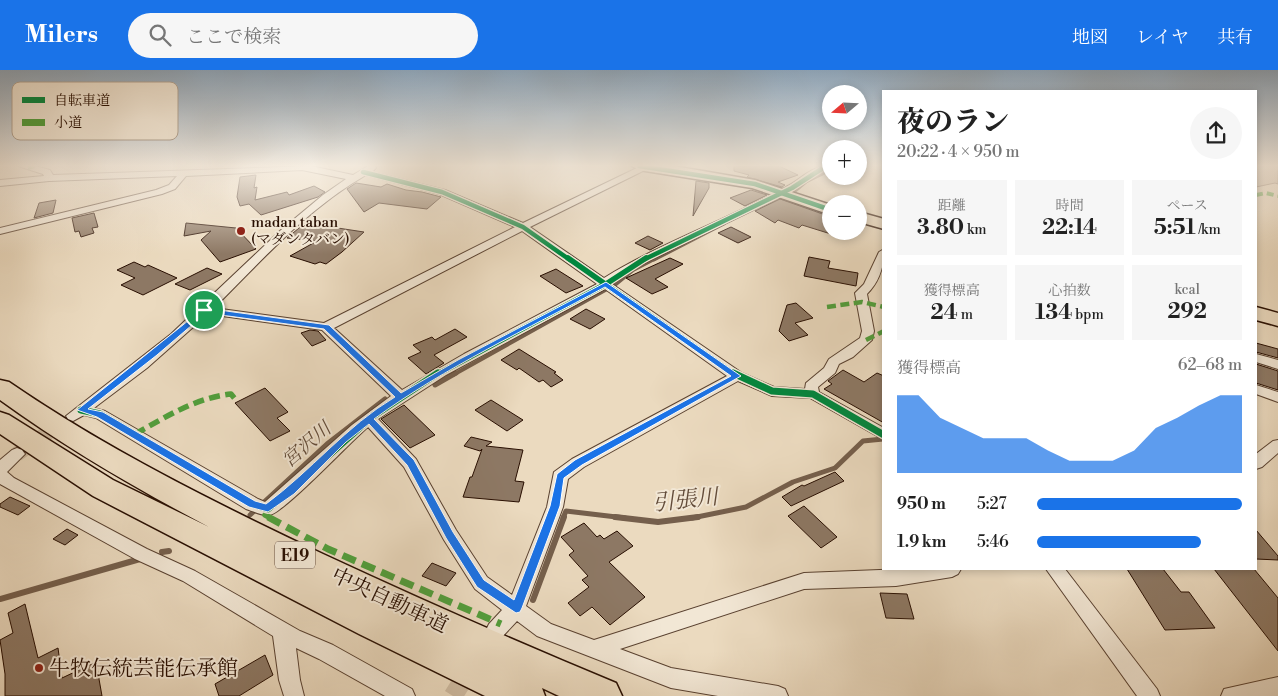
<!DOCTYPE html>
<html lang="ja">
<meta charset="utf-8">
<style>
:root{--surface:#fff;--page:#f6f6f6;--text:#222;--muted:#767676;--accent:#1a73e8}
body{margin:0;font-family:"Libre Bodoni","Noto Serif JP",serif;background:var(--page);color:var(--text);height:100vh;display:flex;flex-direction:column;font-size:19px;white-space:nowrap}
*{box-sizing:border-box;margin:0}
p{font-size:16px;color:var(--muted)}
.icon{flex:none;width:28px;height:28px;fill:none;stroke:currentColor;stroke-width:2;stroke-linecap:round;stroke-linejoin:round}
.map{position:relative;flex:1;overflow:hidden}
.panel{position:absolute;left:882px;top:20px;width:375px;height:480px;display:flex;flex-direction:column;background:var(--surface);border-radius:0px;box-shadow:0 2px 8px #0003}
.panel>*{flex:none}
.needle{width:32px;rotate:251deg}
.controls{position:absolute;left:822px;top:15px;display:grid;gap:10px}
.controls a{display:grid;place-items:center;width:45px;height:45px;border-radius:50%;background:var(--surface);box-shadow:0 2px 8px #0003;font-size:25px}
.pin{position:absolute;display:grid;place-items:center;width:42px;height:42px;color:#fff;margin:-21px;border:2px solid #fff;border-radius:50%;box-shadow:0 1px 5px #0007}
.round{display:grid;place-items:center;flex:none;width:52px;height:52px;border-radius:26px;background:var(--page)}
.headline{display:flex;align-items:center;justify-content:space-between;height:85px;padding:0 15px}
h1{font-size:28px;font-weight:800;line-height:38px}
.metrics{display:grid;grid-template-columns:repeat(3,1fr);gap:8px;height:85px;padding:5px 15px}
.metrics div{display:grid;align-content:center;border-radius:0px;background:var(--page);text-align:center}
.metrics b{font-size:21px;font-weight:800}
.metrics small{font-size:14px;font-weight:400}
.metrics p{font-size:14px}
.chart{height:140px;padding:10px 15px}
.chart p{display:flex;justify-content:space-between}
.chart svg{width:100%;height:90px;margin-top:5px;fill:var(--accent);opacity:.7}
ul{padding:0 15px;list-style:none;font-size:16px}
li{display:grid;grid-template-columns:80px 60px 1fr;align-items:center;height:38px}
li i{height:12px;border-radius:6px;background:var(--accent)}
header{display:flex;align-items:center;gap:30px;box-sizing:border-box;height:70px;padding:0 25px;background:var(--accent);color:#fff}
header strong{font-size:24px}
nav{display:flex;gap:28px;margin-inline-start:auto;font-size:18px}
.search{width:350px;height:45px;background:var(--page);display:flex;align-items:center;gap:12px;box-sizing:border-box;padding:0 18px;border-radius:28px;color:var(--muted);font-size:19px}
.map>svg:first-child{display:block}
.green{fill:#cab79f;stroke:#796250}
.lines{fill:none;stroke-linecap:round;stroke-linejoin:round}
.stream-far3{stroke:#755f4c;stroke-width:3}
.stream-far2{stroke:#755f4c;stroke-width:4}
.stream-far1{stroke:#755f4c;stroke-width:5}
.stream{stroke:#755f4c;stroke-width:6}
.building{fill:#8d7864;stroke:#280e01}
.street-tunnel-far1{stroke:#cebba2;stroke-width:15;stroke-dasharray:15 8;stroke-linecap:butt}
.street-tunnel{stroke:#cebba2;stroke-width:19;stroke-dasharray:19 9;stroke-linecap:butt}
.street-casing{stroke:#594130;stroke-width:2}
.primary-casing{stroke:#280e01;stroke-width:3}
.highway-casing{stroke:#280e01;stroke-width:3}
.street{fill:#f2e7d5;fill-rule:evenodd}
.primary{fill:#ebdabf;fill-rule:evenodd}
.highway{fill:#ebdabf;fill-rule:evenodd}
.quiet-far3{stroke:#519f3c;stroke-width:4;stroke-dasharray:7 4;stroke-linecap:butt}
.quiet-far2{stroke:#519f3c;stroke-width:4.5;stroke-dasharray:9 4.5;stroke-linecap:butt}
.quiet-far1{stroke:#519f3c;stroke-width:5.5;stroke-dasharray:11 5.5;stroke-linecap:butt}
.quiet{stroke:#519f3c;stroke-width:7;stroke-dasharray:14 7;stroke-linecap:butt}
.cycleway-far2-casing{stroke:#f2e7d5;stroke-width:7}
.cycleway-far1-casing{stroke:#f2e7d5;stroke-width:8}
.cycleway-casing{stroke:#f2e7d5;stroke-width:10}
.cycleway-far2{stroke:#00873e;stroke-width:4.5}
.cycleway-far1{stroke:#00873e;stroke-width:5.5}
.cycleway{stroke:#00873e;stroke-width:7}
.route{fill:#1a73e8;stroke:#fff;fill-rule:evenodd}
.poi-dot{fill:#8f2418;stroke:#f2e7d5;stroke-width:2}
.labels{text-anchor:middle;stroke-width:4;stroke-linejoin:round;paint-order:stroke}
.far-poi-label{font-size:15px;fill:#280e01;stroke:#f2e7d5;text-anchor:start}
.shield{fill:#f2e7d5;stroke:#654f41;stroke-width:1}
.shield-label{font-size:16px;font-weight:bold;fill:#280e01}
.water-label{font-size:19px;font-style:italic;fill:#624b39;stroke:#f2e7d5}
.near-street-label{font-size:21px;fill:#280e01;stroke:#f2e7d5}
.near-poi-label{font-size:21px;fill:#280e01;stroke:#f2e7d5;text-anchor:start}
.near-water-label{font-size:22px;font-style:italic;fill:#624b39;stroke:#f2e7d5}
.key{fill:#f2e7d5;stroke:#b5a695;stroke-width:1}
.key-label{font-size:14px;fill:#280e01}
</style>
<header>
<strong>Milers</strong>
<div class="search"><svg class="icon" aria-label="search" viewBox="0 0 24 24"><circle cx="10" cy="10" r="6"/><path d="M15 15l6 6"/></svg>ここで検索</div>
<nav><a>地図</a><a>レイヤ</a><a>共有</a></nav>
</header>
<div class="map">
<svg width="1278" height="626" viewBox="0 0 1278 626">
<rect width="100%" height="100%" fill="#ebdabf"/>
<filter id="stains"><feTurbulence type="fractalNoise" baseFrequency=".004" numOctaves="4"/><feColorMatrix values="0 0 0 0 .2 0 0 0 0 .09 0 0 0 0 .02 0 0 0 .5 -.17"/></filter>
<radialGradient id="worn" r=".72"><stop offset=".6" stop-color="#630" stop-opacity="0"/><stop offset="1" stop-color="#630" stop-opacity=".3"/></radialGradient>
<polygon class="green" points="1256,96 1278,96 1278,114 1275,113 1256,117"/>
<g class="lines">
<g class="stream-far3">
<polyline points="794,122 806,112 831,100"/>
<polyline points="760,137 782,127"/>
<polyline points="654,190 724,154"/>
</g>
<polyline class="stream-far2" points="453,305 616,214 633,200 656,188"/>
<g class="stream-far1">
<polyline points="435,315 456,303"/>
<polyline points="250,445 327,374 385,329"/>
<polyline points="563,448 566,441 625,448"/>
<polyline points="692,448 746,437 793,412 835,398 863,371 883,369"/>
</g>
<g class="stream">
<polyline points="615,447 658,452 698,447"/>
<polyline points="162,482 169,481"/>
<polyline points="0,529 140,489"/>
<polyline points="533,530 564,447"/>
</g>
</g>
<g class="building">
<polygon points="734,96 779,96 798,105 778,112 785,115 782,117 747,107 749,105 734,101"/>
<polygon points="256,105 254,118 257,117 255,130 287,122 289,125 314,116 325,122 318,127 261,145 249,134 240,136 237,127 240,107"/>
<polygon points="696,111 709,113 709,118 693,146"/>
<polygon points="356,113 381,117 387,114 406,120 422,122 441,127 427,139 379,133 364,142 347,119"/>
<polygon points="751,120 767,125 745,136 730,128"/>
<polygon points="780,129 831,147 831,164 802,155 799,158 778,150 775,153 755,141"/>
<polygon points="56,130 53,143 34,148 39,133"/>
<polygon points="94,143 98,157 92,158 94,163 81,167 79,161 75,162 72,148"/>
<polygon points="186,153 236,158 256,179 220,192 201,170 211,161 184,166"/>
<polygon points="305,153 364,162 342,182 326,194 320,192 315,194 290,186 317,171 287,168"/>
<polygon points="731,157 751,167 738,173 718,163"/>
<polygon points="648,166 650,167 663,173 650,180 635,173"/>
<polygon points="809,187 830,191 828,198 858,203 856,216 804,206"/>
<polygon points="670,188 683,194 655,209 668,217 652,224 626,208"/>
<polygon points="134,192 145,197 148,195 177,208 143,225 121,215 135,208 117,200"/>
<polygon points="207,198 222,204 190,220 175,214"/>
<polygon points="556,199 583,216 566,223 540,206"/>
<polygon points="796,233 813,248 795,253 808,265 789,271 779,261 787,235"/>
<polygon points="586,239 605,249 590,259 570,249"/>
<polygon points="455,259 467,267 434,285 444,293 426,304 408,288 421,282 413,275 432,267 435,270"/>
<polygon points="310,260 318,261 326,270 312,276 301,263"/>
<polygon points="1256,273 1278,279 1278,288 1256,282"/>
<polygon points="519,279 556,302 554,303 563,310 551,317 543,310 539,312 519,298 517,300 501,290"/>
<polygon points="1256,294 1278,301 1278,320 1256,313"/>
<polygon points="843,300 864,312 877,303 884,306 884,353 824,319 832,314 828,311"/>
<polygon points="265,318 288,342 277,348 290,361 270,371 235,333"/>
<polygon points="491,330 523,350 507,361 475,340"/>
<polygon points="404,335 435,365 410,378 381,349"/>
<polygon points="471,367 492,372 486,376 523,380 515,411 524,412 519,432 463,427 470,407 472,407 482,379 480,381 464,376"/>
<polygon points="835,402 844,411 791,436 782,427 802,415 804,416"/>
<polygon points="10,427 30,436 18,445 0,437 0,434"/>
<polygon points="804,436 837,467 821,478 788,446"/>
<polygon points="584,453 597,467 600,465 604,469 617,461 633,476 609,492 645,527 610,555 592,537 580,546 568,533 589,517 582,510 588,506 569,485 574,481 561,467"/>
<polygon points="67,459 78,465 65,475 53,469"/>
<polygon points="1256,460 1278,486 1278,490 1256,489"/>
<polygon points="432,493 456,503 446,516 422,506"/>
<polygon points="1127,499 1163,499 1181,522 1189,522 1215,558 1165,560"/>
<polygon points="1214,499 1254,499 1278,528 1278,581"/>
<polygon points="880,523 907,524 914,549 886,548"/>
<polygon points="25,534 38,588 58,578 62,608 96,592 102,626 5,626 5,604 0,570 13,563 8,543"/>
<polygon points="265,585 273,605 239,626 219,626 215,614"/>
</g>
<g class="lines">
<polyline class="street-tunnel-far1" points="17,384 62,353"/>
<polyline class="street-tunnel" points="453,626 470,599"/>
<g class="street-casing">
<g id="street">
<path d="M18 96H35L50 100 53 105 311 96 353 105 368 96H375L376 98 372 102 445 120 523 153 641 96H653L530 157 604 208C662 172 727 150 786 117 802 109 810 96 830 96L795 120 640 195 612 214 742 303 774 317 805 319 806 313 824 298 829 289 860 268 862 261 855 223 864 214 879 182 884 179C884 196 880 211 867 224L874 261 872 270 853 287 839 294 835 303 818 317 819 322 884 358V370L810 328 772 326 738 311 584 397 568 409 563 437 526 536 551 554 594 570 804 503 905 499H961L958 504 952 507 896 516 804 519 620 579 671 598 778 616 785 619 788 626H718L671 618 537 566 517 551 503 566 496 569 489 566 486 560 489 554 502 540 475 519 444 470 404 397 368 357C352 370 282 445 269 445 262 446 253 441 246 439L96 348 84 345 73 351 68 349 66 346 171 264 281 160 323 125 346 109 302 100 186 106 175 119 162 124 0 164V158L156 120 169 115 177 106 49 111 0 116V110L44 106 43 104ZM366 105 439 124 515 157 324 253 214 238C262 190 307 139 366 105ZM522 161 597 214 464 284 402 320 334 258ZM605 219 727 306 572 389 554 402 547 437 512 525 487 507 456 460 416 389 378 349 446 305ZM208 244 322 260 391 326 352 355 265 432 258 429 105 341 94 338 147 298Z"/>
<polygon points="1256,284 1278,290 1278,299 1256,292"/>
<polygon points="1256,315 1278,322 1278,332 1256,324"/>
<polygon points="1278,370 1278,383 1262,397 1256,399 1256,384 1273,371"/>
<polygon points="17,378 22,380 25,384 7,402 14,408 147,479 195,501 300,561 333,575 412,619 415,626 385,626 319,589 296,578 300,610 304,626 284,626 279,610 273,566 183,511 135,489 0,414 0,390 12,380"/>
<polygon points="1046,499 1065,499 1157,619 1160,626 1137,626"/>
<polygon points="1278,607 1278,626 1221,626 1224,619"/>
</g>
</g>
<g class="primary-casing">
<g id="primary">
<polygon points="632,96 674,96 755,110 831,135 831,145 752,118 639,100"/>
<polygon points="859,142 884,149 884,159 859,152"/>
<polygon points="1256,237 1278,243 1278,256 1256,250"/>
</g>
</g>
<g class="highway-casing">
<path id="highway" d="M0 310 9 312C108 380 215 433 323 484 420 529 517 572 616 613L622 626H559L542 618 545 626H485L359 564 93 426 0 364V342L9 345 113 410 209 457C137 419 66 378 0 330Z"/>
</g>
<use href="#street" class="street"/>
<use href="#primary" class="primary"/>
<use href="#highway" class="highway"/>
<g class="quiet-far3">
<polyline points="28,98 34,96"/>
<polyline points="1256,125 1266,123 1278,126"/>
</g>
<g class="quiet-far2">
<polyline points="827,237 862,232 884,237"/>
<polyline points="866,270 884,261"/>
</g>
<g class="quiet-far1">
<path d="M135 364C166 347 195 328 231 324L235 329"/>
<polyline points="268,439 265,445 271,448"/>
</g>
<polyline class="quiet" points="268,447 328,479 501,554"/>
<g class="cycleway-far2-casing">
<g id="cycleway-far2">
<polyline points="639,96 755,114 831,140"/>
<polyline points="363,102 442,122 523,157 570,190"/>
<polyline points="643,190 792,118 826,96"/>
</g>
</g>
<g class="cycleway-far1-casing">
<g id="cycleway-far1">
<polyline points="568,188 735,305"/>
<polyline points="436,305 606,214 646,188"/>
</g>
</g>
<g class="cycleway-casing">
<g id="cycleway">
<polyline points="733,303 772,321 813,324 884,365"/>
<polyline points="81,340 100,344 252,434 268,439 373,346 438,303"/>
</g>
</g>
<use href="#cycleway-far2" class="cycleway-far2"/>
<use href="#cycleway-far1" class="cycleway-far1"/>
<use href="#cycleway" class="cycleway"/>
</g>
<linearGradient id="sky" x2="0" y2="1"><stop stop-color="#8fa8be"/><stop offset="0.52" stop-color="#f6eee2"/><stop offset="1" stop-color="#f6eee2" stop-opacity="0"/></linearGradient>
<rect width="1278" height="184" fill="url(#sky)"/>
<path class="route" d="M606 212 741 306 582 395 564 408 560 436 522 538 520 542 516 543 477 517 446 468 407 395 369 354 346 372 294 424 268 442 249 437 97 347 77 340 204 238 329 255 401 323 458 290ZM605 217 731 306 575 390 557 404 550 436 514 530 484 510 453 462 414 390 374 349C445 297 528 259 605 217ZM206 243 324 259 395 327C346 356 311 401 266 434L255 431 103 342 88 339 157 285Z"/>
<g class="poi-dot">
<circle cx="241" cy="161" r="5"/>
<circle cx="39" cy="598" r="5"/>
</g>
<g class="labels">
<g class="far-poi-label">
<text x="251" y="157">madan taban<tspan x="251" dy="17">(マダンタバン)</tspan></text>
</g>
<rect class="shield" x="275" y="471.5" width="40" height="27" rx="4"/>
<g class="shield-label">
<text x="295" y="491">E19</text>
</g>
<g class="water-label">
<text transform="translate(306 374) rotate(-41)" y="7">宮沢川</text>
</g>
<g class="near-street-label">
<text transform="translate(390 530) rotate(25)" y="7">中央自動車道</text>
</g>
<g class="near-poi-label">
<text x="49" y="605">牛牧伝統芸能伝承館</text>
</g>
<g class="near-water-label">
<text transform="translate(685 429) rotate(-6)" y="8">引張川</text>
</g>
</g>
<rect x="12" y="12" width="166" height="58" rx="8" class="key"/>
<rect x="22" y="27" width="23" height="6" fill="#00873e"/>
<rect x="22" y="49" width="23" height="7" fill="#519f3c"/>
<g class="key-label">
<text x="54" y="35">自転車道</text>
<text x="54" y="57">小道</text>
</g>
<rect width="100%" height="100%" filter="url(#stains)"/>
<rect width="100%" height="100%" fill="url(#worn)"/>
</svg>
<div class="controls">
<a><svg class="needle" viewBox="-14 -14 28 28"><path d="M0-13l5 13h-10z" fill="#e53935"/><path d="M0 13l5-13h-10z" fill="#767676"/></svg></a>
<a>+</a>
<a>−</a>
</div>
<div class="pin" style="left:204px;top:240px;background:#1e9e55"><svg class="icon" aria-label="arrive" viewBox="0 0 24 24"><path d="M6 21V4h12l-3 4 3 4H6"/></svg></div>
<section class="panel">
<div class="headline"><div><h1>夜のラン</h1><p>20:22 · 4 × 950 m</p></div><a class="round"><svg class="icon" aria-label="share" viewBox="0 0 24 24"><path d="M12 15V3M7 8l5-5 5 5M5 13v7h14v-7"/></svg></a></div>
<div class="metrics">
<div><p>距離</p><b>3.80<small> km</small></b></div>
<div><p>時間</p><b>22:14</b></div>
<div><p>ペース</p><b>5:51<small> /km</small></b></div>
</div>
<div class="metrics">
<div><p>獲得標高</p><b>24<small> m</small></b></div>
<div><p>心拍数</p><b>134<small> bpm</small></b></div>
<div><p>kcal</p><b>292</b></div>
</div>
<div class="chart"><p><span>獲得標高</span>62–68 m</p>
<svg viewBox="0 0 160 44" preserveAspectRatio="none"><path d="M0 44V6L10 6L20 17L30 22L40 27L50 27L60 27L70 33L80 38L90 38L100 38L110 33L120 22L130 17L140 11L150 6L160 6V44z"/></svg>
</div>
<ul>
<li><b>950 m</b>5:27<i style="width:100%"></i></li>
<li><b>1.9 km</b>5:46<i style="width:80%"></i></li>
</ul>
</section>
</div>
